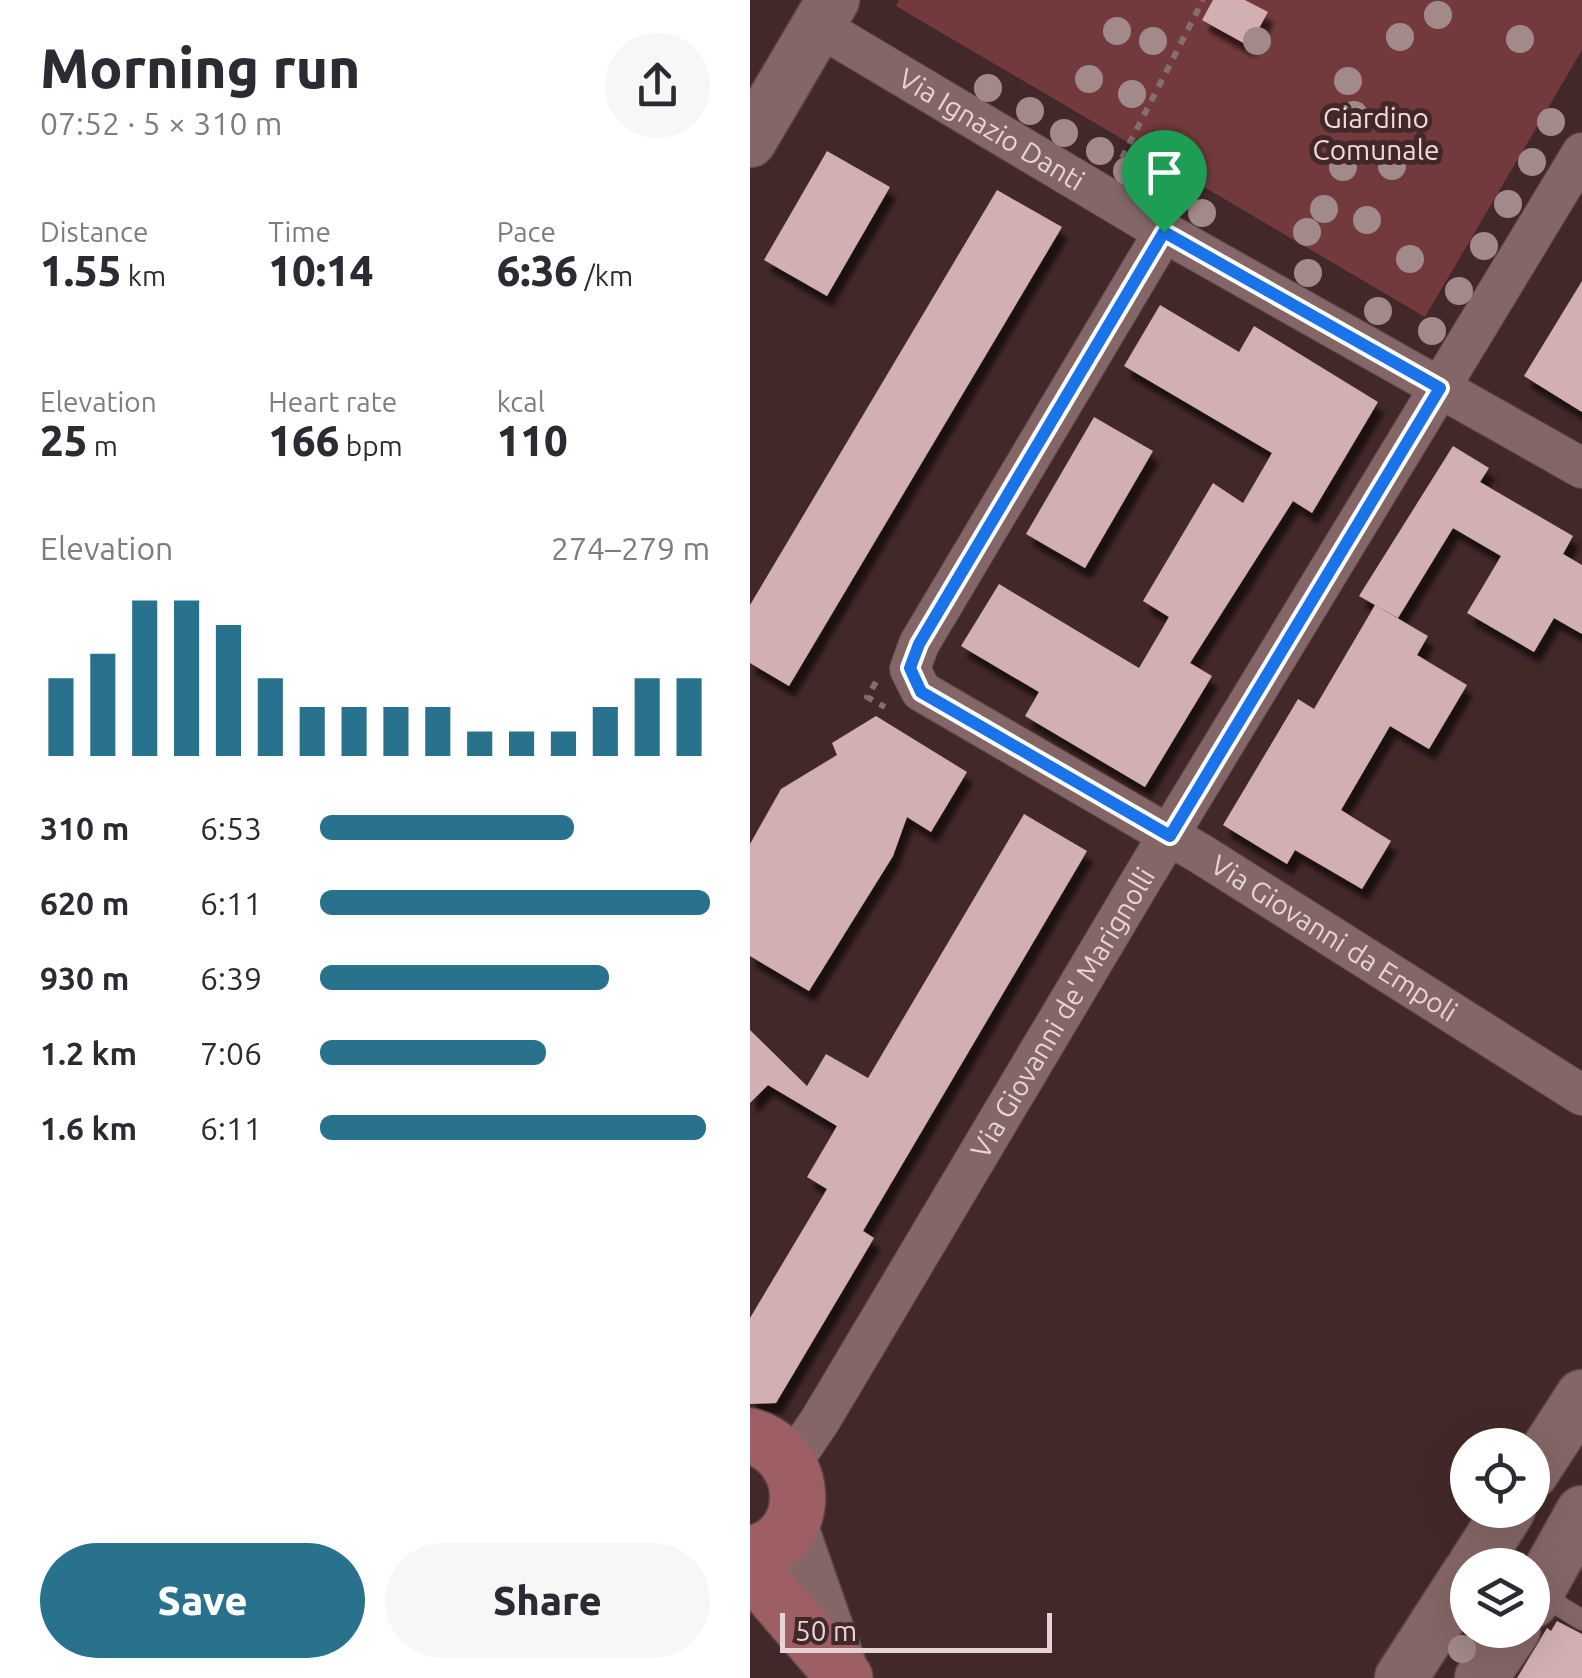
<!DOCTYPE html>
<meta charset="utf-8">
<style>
:root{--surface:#fff;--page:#f7f7f7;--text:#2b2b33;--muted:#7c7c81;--accent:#29728e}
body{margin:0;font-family:Ubuntu,sans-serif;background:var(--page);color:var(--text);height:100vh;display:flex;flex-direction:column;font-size:38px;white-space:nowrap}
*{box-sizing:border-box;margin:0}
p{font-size:32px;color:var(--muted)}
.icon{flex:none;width:55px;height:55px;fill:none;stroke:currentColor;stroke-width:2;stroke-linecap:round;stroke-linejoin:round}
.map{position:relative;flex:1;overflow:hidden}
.sheet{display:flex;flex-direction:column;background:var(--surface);width:750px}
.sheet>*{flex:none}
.fabs{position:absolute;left:700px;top:1428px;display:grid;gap:20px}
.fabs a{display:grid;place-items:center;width:100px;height:100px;border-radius:50%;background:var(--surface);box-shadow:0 10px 40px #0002;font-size:50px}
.scale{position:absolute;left:30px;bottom:25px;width:272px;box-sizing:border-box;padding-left:10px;border:5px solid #e6d4d4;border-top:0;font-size:28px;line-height:35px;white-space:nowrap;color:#e6d4d4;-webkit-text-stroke:8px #432829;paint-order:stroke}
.pin{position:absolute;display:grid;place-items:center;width:85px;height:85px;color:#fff;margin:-102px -42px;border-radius:50% 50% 50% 0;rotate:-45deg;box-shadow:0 0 10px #0007}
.pin .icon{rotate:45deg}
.round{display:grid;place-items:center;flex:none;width:105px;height:105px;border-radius:52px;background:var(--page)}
.summary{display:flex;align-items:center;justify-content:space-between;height:170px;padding:0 40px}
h1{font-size:55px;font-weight:800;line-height:75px}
.stats{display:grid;grid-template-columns:repeat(3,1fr);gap:15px;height:170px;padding:10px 40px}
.stats div{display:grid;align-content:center}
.stats b{font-size:42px;font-weight:800}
.stats small{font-size:28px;font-weight:400}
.stats p{font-size:28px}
.chart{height:280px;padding:20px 40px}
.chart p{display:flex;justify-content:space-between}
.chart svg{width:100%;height:180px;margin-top:10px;stroke:var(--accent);stroke-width:6}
.cta{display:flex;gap:20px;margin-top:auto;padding:20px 40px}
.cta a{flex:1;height:115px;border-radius:60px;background:var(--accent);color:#fff;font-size:40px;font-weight:800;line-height:115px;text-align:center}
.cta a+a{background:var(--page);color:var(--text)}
ul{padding:0 40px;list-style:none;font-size:32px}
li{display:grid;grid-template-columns:160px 120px 1fr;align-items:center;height:75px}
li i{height:25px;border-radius:12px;background:var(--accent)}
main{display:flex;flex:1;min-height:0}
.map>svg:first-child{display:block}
.green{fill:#733a3d}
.building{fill:#d2b0b1;filter:url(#shadow)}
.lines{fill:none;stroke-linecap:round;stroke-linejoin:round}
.service-casing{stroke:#5d4748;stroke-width:22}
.minor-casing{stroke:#5d4748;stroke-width:42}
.tertiary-casing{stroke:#5d4748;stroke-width:55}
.secondary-casing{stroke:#5d4748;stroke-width:58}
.path{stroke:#866e6f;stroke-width:6;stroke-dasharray:8 8;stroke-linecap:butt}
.service{stroke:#856666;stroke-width:20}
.minor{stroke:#856666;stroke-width:40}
.tertiary{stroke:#856666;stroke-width:52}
.secondary{stroke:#9d5f64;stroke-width:55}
.tree{fill:#a38a8a}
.route-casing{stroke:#fff;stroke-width:20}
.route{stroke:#1a73e8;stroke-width:12}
.labels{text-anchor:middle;stroke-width:10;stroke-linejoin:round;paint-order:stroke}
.park-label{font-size:28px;fill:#f2dada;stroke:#432829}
.street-label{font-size:28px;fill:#e6d4d4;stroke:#432829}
</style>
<main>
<section class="sheet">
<div class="summary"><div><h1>Morning run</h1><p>07:52 · 5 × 310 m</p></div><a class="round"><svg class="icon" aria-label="share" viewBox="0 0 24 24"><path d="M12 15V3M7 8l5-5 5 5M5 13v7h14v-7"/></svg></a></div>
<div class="stats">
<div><p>Distance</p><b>1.55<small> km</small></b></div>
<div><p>Time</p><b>10:14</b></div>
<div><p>Pace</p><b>6:36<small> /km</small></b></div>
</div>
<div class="stats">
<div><p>Elevation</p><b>25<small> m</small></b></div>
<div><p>Heart rate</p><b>166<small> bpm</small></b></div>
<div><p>kcal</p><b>110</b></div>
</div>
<div class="chart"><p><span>Elevation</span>274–279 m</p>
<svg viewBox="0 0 160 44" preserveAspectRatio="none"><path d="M5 44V25M15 44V19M25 44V6M35 44V6M45 44V12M55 44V25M65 44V32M75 44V32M85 44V32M95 44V32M105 44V38M115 44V38M125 44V38M135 44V32M145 44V25M155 44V25"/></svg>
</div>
<ul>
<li><b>310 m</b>6:53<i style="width:65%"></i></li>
<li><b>620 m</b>6:11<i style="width:100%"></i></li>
<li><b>930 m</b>6:39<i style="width:74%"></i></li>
<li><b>1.2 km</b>7:06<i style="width:58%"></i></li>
<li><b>1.6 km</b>6:11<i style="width:99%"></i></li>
</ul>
<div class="cta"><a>Save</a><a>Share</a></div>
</section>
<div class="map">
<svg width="832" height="1678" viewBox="0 0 832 1678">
<defs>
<filter id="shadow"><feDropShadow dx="6" dy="11" stdDeviation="2.5" flood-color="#0009"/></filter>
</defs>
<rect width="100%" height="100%" fill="#432829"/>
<polygon class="green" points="149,0 832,0 832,50 675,317 146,6"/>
<g class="building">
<polygon points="463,0 495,0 518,12 499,46 452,20"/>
<polygon points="77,151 140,187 77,296 14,260"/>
<polygon points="247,190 312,227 39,686 0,663 0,605"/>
<polygon points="832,281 832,412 774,376"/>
<polygon points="410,305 489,352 504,326 628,402 562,513 543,501 440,663 462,676 395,787 275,716 289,692 211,646 249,584 389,668 419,617 393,601 463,483 493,503 522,453 374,366"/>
<polygon points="344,417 403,451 335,568 276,534"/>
<polygon points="703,446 739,468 730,482 823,536 813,554 832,565 832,634 804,618 784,652 717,613 751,556 703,528 648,618 609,596"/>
<polygon points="625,605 678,636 667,655 717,685 679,749 640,726 591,810 641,841 612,889 545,850 537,864 473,825 548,699 564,709"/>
<polygon points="126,716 217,772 181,832 157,817 143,856 59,991 0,956 0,844 31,789 87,755 82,743"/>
<polygon points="274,814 337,851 113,1231 124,1238 26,1403 0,1404 0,1318 77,1189 57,1177 87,1126 18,1085 0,1103 0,1030 57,1086 76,1054 118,1078"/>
<polygon points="807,1621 832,1634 832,1678 767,1678 797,1628 801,1631"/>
</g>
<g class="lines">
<g class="service-casing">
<polyline id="service" points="790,1594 832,1620"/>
</g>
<g class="minor-casing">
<g id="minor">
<path id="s1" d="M68 26 414 232 832 468"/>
<path id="s2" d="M414 232 169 644 160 669 171 691 451 854 832 1095"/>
<path id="s3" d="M40 1465 71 1419 392 879 832 153"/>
</g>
</g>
<g class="tertiary-casing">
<g id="tertiary">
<polyline points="0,141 83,0"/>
<polyline points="782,1473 832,1396"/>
<polyline points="41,1525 93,1674"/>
<polyline points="724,1565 759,1510"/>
<polyline points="782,1602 832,1512"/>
<polyline points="651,1678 718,1574"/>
<polyline points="731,1678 764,1630"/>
</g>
</g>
<g class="secondary-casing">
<g id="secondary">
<path d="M0 1436C62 1453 65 1541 0 1554"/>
<polyline points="0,1568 95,1678"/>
</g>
</g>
<g class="path">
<polyline points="372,158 453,0"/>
<polyline points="126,682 117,697 135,707"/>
</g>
<use href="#service" class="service"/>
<use href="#minor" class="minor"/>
<use href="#tertiary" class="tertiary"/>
<use href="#secondary" class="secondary"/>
</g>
<g class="tree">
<circle cx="688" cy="15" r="14"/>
<circle cx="367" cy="31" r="14"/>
<circle cx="650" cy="37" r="14"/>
<circle cx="770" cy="39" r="14"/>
<circle cx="403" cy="41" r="14"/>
<circle cx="507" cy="41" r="14"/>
<circle cx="339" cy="79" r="14"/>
<circle cx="598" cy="81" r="14"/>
<circle cx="238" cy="88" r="14"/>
<circle cx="382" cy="94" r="14"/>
<circle cx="280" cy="111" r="14"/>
<circle cx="604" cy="115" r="14"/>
<circle cx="801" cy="122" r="14"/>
<circle cx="314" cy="133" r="14"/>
<circle cx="350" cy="151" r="14"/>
<circle cx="782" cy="162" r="14"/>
<circle cx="642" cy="166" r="14"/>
<circle cx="593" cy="167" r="14"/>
<circle cx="377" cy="171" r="14"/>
<circle cx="421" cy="196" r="14"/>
<circle cx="758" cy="204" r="14"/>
<circle cx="574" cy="209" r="14"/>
<circle cx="452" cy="213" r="14"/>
<circle cx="617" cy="220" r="14"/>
<circle cx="557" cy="232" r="14"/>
<circle cx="734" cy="246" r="14"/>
<circle cx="660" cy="259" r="14"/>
<circle cx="558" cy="273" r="14"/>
<circle cx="709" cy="291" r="14"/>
<circle cx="628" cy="311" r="14"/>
<circle cx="682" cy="331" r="14"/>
<circle cx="712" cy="1649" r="14"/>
</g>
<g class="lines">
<g class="route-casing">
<polygon id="route" points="414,232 690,388 420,836 171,692 160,668 169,644"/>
</g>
<use href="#route" class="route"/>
</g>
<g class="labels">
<g class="park-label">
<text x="626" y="128">Giardino<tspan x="626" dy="32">Comunale</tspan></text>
</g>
<g class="street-label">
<text dy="10" stroke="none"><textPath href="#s1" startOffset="202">Via Ignazio Danti</textPath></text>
<text dy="10" stroke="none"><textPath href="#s2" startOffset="1012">Via Giovanni da Empoli</textPath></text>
<text dy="10" stroke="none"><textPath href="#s3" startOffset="528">Via Giovanni de' Marignolli</textPath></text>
</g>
</g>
</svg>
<div class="fabs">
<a><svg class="icon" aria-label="locate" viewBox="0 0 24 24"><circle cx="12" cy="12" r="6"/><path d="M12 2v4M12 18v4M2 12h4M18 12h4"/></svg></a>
<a><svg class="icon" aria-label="layers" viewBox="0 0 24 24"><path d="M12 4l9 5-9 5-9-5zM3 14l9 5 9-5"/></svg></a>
</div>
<div class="scale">50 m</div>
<div class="pin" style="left:414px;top:232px;background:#1e9e55"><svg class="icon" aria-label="arrive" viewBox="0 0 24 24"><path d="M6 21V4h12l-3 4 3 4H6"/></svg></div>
</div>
</main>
